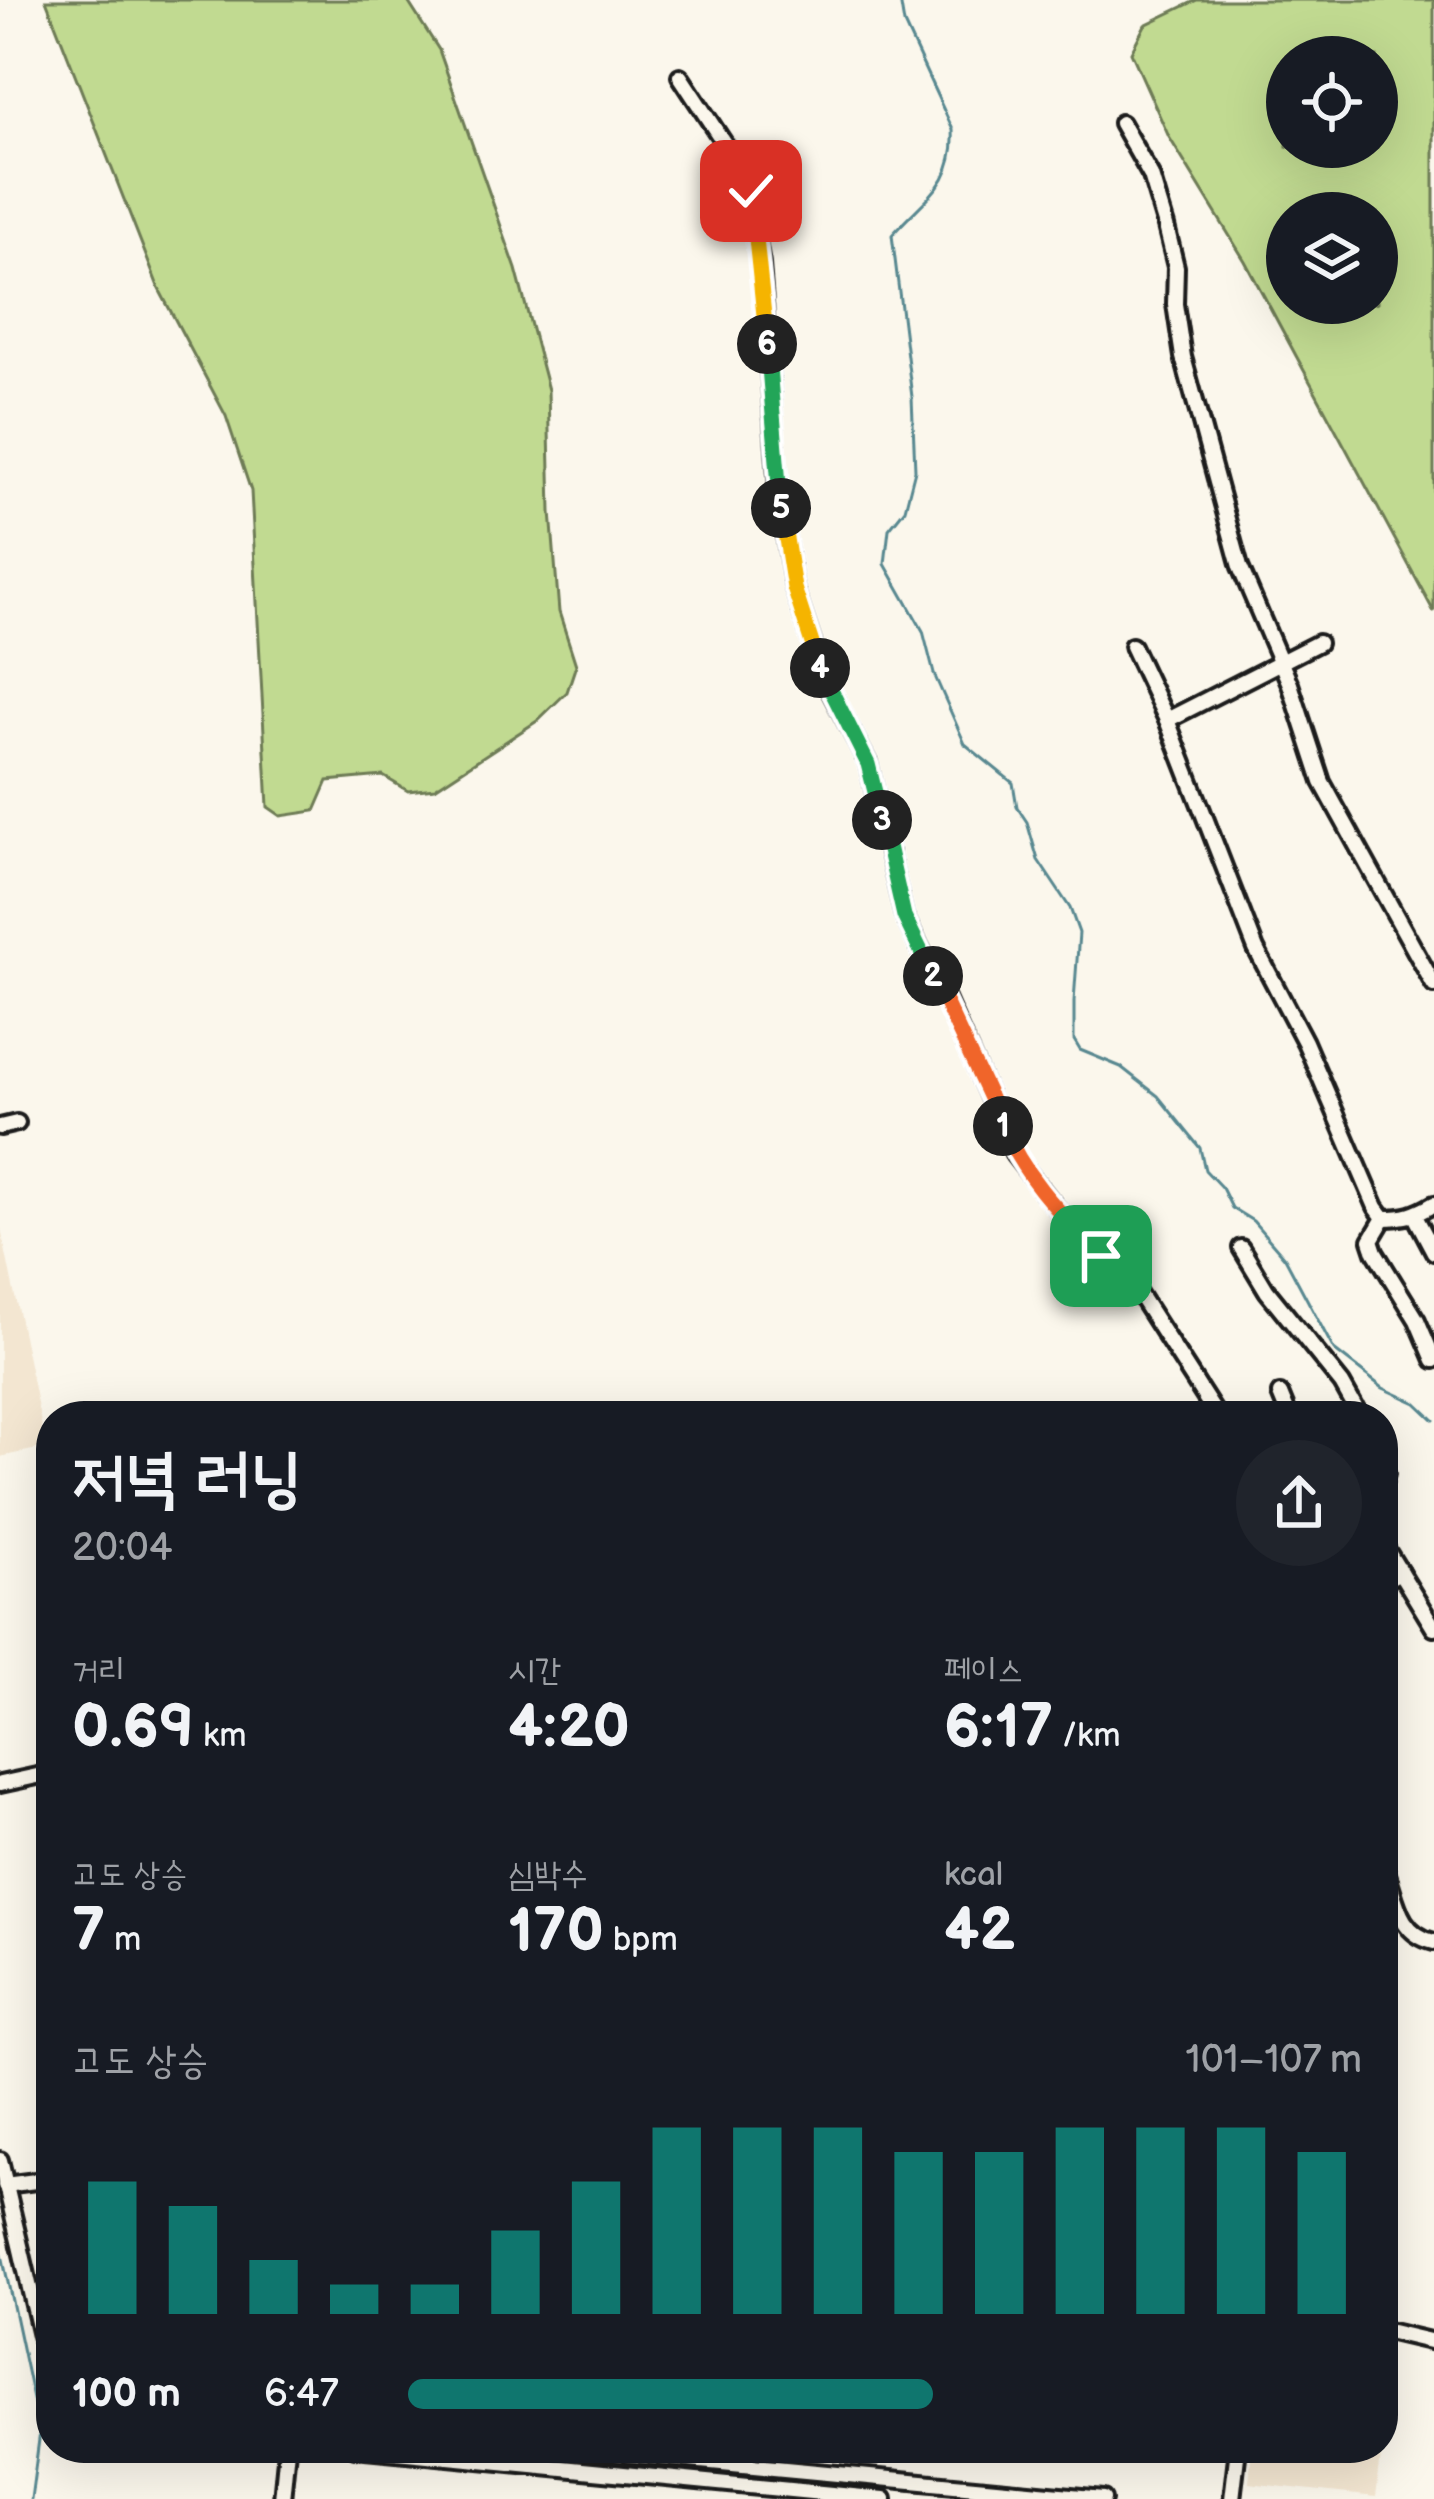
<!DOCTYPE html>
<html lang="ko">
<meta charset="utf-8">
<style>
:root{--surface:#171b24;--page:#20242c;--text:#f1f3f6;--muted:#9ea1a6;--accent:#0f766e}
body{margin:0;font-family:"Balsamiq Sans","Poor Story",sans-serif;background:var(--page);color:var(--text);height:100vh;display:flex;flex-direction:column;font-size:45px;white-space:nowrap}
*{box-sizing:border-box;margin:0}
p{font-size:39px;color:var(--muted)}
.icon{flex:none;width:66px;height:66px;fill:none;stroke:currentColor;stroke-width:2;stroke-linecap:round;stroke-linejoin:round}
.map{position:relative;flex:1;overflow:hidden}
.side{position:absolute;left:36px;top:1401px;width:1362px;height:1062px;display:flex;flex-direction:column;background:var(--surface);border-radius:48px;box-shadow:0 12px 48px #0002}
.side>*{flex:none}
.fabs{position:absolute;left:1266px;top:36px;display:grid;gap:24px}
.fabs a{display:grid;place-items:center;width:132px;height:132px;border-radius:50%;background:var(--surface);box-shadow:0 12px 48px #0002;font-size:60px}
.pin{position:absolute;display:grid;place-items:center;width:102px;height:102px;color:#fff;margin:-51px;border-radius:24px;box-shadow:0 6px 18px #0006}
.km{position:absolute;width:60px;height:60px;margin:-30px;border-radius:50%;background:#222;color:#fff;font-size:33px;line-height:60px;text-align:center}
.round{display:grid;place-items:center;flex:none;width:126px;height:126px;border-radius:63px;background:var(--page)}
.summary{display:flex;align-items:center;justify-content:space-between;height:204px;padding:0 36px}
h1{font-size:66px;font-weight:700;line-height:90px}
.metrics{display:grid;grid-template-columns:repeat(3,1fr);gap:18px;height:204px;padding:12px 36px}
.metrics div{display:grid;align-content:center}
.metrics b{font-size:60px;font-weight:700}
.metrics small{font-size:33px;font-weight:400}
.metrics p{font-size:33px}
.chart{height:336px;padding:24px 36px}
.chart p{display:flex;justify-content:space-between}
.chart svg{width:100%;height:216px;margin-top:12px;stroke:var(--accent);stroke-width:6}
ul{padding:0 36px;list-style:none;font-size:39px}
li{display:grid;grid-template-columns:192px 144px 1fr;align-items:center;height:90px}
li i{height:30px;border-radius:15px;background:var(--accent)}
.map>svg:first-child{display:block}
.built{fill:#f3e6d1}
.green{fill:#c1da91;stroke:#6e7b56;stroke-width:3;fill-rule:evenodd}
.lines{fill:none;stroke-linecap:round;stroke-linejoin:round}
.stream{stroke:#598890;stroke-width:3}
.minor-casing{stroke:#1c1c1c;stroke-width:22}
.minor{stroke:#fbf7ec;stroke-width:14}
.split-1-casing{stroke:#fff;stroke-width:24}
.split-2-casing{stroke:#fff;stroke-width:24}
.split-3-casing{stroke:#fff;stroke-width:24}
.split-4-casing{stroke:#fff;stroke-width:24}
.split-5-casing{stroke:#fff;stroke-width:24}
.split-6-casing{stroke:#fff;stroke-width:24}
.split-7-casing{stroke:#fff;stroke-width:24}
.split-1{stroke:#f0652b;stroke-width:15}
.split-2{stroke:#f0652b;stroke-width:15}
.split-3{stroke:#22a559;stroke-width:15}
.split-4{stroke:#22a559;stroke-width:15}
.split-5{stroke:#f5b400;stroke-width:15}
.split-6{stroke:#22a559;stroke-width:15}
.split-7{stroke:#f5b400;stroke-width:15}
</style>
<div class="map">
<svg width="1434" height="2499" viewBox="0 0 1434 2499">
<rect width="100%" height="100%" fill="#fbf7ec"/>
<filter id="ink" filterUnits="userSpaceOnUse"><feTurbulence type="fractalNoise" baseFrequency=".00833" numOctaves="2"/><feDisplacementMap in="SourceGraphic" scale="24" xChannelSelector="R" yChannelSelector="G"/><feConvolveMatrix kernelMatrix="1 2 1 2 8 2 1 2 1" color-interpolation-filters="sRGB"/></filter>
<g filter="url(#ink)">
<g class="built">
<polygon points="0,1224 46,1447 0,1457"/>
<polygon points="1252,2448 1382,2448 1376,2497 1249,2483"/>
</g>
<g class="green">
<polygon points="46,0 407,0 439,50 516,269 548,390 551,512 559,612 576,665 567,692 537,721 435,788 408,791 383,776 328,781 315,811 281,816 268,807 251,491 226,416 159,289"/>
<path d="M1197 0H1434V612L1245 261 1169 137 1131 52 1145 25ZM1287 57H1377V147H1287ZM1287 213H1377V303H1287Z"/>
</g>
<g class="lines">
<g class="stream">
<path d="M900 0 904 24 953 130C956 185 924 198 892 235L912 397 915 470 905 509 889 529 885 564 923 631 934 674 965 744 1013 783 1017 807 1027 822 1038 860 1070 908 1079 933 1074 1001V1040L1080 1050 1121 1067 1158 1096 1200 1148 1205 1170 1222 1188 1232 1208 1253 1221 1285 1258 1334 1350 1383 1388 1416 1403 1434 1420"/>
<polyline points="0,2245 40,2432 31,2499"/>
</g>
<g class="minor-casing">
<g id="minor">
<polyline points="680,76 745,175 761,264 779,501 794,588 825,681 868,763 904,916 946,999 1015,1156 1071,1226 1135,1288 1217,1416"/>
<polyline points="1121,123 1151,176 1166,226 1176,267 1175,304 1183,357 1240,567 1290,684 1322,782 1434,985"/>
<path d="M1318 643 1167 720 1256 949 1305 1042 1376 1207 1384 1218C1405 1218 1416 1215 1434 1204"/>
<polyline points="1132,646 1167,720"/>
<polyline points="0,1127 17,1123"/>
<polyline points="1415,1216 1434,1252"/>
<polyline points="1384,1218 1371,1240 1375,1252 1417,1320 1434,1360"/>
<polyline points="1241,1248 1267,1291 1342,1384 1360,1416"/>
<polyline points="1280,1394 1289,1416"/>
<polyline points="1383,1461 1386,1474 1383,1483"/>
<polyline points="1383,1544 1434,1628"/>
<polyline points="1383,1581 1400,1572"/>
<polyline points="0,1784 51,1773"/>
<path d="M1383 1863C1396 1893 1395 1933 1434 1942"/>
<polyline points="0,2160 51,2378"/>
<polyline points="5,2185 51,2179"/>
<polyline points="1383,2330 1434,2342"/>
<polyline points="355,2448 884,2499"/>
<polyline points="562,2448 1103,2499"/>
<polyline points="282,2499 287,2448"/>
<polyline points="1232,2499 1238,2448"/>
</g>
</g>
<use href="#minor" class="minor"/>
</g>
</g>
<g class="lines" filter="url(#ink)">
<g class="split-1-casing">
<path id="split-1" d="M1003 1126C1023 1177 1063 1216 1101 1256"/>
</g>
<g class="split-2-casing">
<polyline id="split-2" points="933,976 1003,1126"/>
</g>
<g class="split-3-casing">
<polyline id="split-3" points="882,820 904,916 933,976"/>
</g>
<g class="split-4-casing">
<polyline id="split-4" points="820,668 868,764 882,820"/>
</g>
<g class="split-5-casing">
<polyline id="split-5" points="781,508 794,588 820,668"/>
</g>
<g class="split-6-casing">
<polyline id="split-6" points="767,344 781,508"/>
</g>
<g class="split-7-casing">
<polyline id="split-7" points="751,191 767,344"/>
</g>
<use href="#split-1" class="split-1"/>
<use href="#split-2" class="split-2"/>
<use href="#split-3" class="split-3"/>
<use href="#split-4" class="split-4"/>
<use href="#split-5" class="split-5"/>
<use href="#split-6" class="split-6"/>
<use href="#split-7" class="split-7"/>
</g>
</svg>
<div class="fabs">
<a><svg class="icon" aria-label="locate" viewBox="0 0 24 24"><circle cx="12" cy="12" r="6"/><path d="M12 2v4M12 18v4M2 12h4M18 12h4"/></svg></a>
<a><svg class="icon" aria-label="layers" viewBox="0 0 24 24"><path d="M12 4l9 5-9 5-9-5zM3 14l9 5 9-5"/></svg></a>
</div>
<div class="pin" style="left:1101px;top:1256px;background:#1e9e55"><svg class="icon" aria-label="arrive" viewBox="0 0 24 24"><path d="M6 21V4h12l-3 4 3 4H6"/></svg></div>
<div class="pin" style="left:751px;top:191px;background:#d93025"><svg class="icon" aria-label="check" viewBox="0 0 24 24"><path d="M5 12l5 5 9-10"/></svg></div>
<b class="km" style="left:1003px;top:1126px">1</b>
<b class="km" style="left:933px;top:976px">2</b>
<b class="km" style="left:882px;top:820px">3</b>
<b class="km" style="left:820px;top:668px">4</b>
<b class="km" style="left:781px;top:508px">5</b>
<b class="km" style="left:767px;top:344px">6</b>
<section class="side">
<div class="summary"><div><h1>저녁 러닝</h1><p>20:04</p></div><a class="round"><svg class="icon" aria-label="share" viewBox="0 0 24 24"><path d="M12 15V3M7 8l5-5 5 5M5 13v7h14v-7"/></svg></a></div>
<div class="metrics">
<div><p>거리</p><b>0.69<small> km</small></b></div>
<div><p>시간</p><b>4:20</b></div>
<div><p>페이스</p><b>6:17<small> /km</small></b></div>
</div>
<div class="metrics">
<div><p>고도 상승</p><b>7<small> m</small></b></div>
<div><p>심박수</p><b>170<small> bpm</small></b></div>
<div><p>kcal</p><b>42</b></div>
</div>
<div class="chart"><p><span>고도 상승</span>101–107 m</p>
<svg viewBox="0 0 160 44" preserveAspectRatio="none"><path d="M5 44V17M15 44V22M25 44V33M35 44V38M45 44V38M55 44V27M65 44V17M75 44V6M85 44V6M95 44V6M105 44V11M115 44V11M125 44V6M135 44V6M145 44V6M155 44V11"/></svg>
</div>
<ul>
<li><b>100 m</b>6:47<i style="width:55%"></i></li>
</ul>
</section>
</div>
